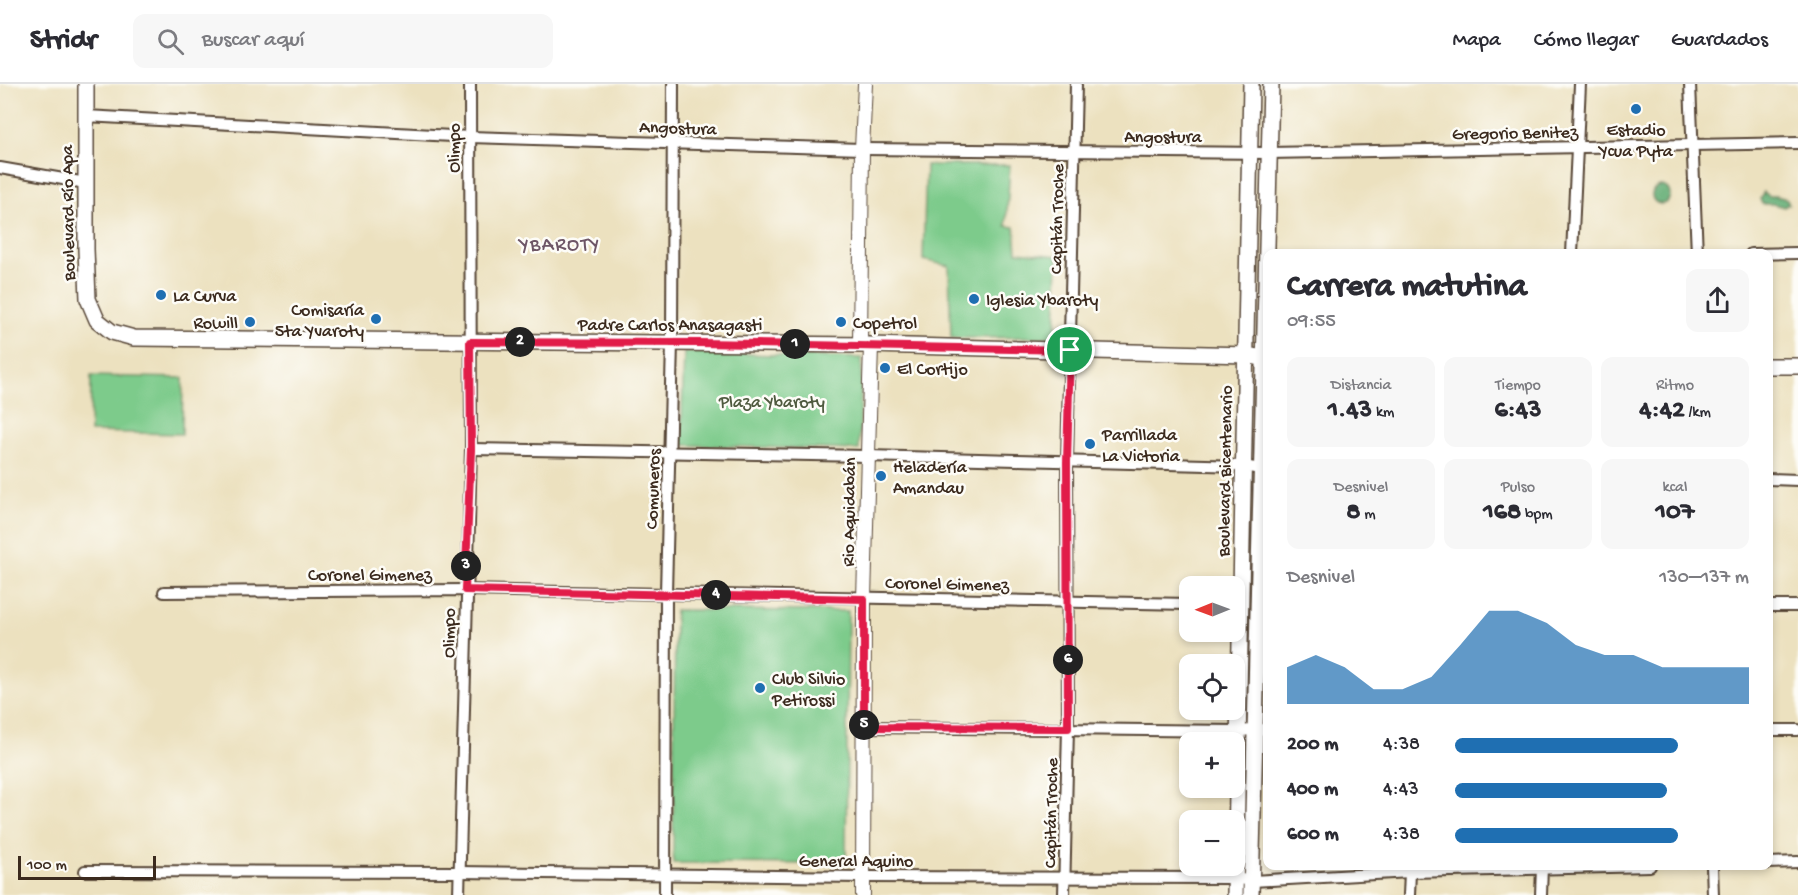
<!DOCTYPE html>
<html lang="es">
<meta charset="utf-8">
<style>
:root{--surface:#fff;--page:#f7f7f7;--text:#2b2b33;--muted:#7c7c81;--line:#e1e1e2;--accent:#1f6fb2}
body{margin:0;font-family:"Gochi Hand",sans-serif;background:var(--page);color:var(--text);height:100vh;display:flex;flex-direction:column;font-size:22px;white-space:nowrap}
*{box-sizing:border-box;margin:0}
p{font-size:20px;color:var(--muted)}
.icon{flex:none;width:33px;height:33px;fill:none;stroke:currentColor;stroke-width:2;stroke-linecap:round;stroke-linejoin:round}
.map{position:relative;flex:1;overflow:hidden}
.side{position:absolute;left:1263px;top:165px;width:510px;height:621px;display:flex;flex-direction:column;background:var(--surface);border-radius:12px;box-shadow:0 3px 9px #0003}
.side>*{flex:none}
.needle{width:39px;rotate:269deg}
.controls{position:absolute;left:1179px;top:492px;display:grid;gap:12px}
.controls a{display:grid;place-items:center;width:66px;height:66px;border-radius:12px;background:var(--surface);box-shadow:0 3px 9px #0003;font-size:30px}
.scale{position:absolute;left:18px;bottom:15px;width:138px;box-sizing:border-box;padding-left:6px;border:3px solid #3b2a1e;border-top:0;font-size:16px;line-height:21px;white-space:nowrap;color:#3b2a1e;-webkit-text-stroke:4px #fdfcf7;paint-order:stroke}
.pin{position:absolute;display:grid;place-items:center;width:51px;height:51px;color:#fff;margin:-26px;border:3px solid #fff;border-radius:50%;box-shadow:0 2px 6px #0007}
.km{position:absolute;width:30px;height:30px;margin:-15px;border-radius:50%;background:#222;color:#fff;font-size:16px;line-height:30px;text-align:center}
.round{display:grid;place-items:center;flex:none;width:63px;height:63px;border-radius:12px;background:var(--page)}
.headline{display:flex;align-items:center;justify-content:space-between;height:102px;padding:0 24px}
h1{font-size:33px;font-weight:800;line-height:45px}
.figures{display:grid;grid-template-columns:repeat(3,1fr);gap:9px;height:102px;padding:6px 24px}
.figures div{display:grid;align-content:center;border-radius:12px;background:var(--page);text-align:center}
.figures b{font-size:26px;font-weight:800}
.figures small{font-size:16px;font-weight:400}
.figures p{font-size:16px}
.chart{height:168px;padding:12px 24px}
.chart p{display:flex;justify-content:space-between}
.chart svg{width:100%;height:108px;margin-top:6px;fill:var(--accent);opacity:.7}
ul{padding:0 24px;list-style:none;font-size:20px}
li{display:grid;grid-template-columns:96px 72px 1fr;align-items:center;height:45px}
li i{height:15px;border-radius:8px;background:var(--accent)}
header{display:flex;align-items:center;gap:36px;box-sizing:border-box;height:84px;padding:0 30px;background:var(--surface);border-bottom:2px solid var(--line)}
header strong{font-size:28px}
nav{display:flex;gap:33px;margin-inline-start:auto;font-size:21px}
.search{width:420px;height:54px;background:var(--page);display:flex;align-items:center;gap:15px;box-sizing:border-box;padding:0 21px;border-radius:12px;color:var(--muted);font-size:22px}
.map>svg:first-child{display:block}
.green{fill:#7dcb8b;stroke:#5c7a54;stroke-width:1.5}
.forest{fill:#66af77;stroke:#506c4a;stroke-width:1.5}
.lines{fill:none;stroke-linecap:round;stroke-linejoin:round}
.minor-casing{stroke:#564536;stroke-width:14}
.tertiary-casing{stroke:#564536;stroke-width:16}
.secondary-casing{stroke:#564536;stroke-width:18}
.minor{stroke:#fff;stroke-width:10}
.tertiary{stroke:#fff;stroke-width:14}
.secondary{stroke:#fff;stroke-width:15}
.route-casing{stroke:#fff;stroke-width:12}
.route{stroke:#e11d48;stroke-width:8}
.poi-dot{fill:#1f6fb2;stroke:#fdfcf7;stroke-width:2}
.labels{text-anchor:middle;stroke-width:5;stroke-linejoin:round;paint-order:stroke}
.street-label{font-size:18px;fill:#3b2a1e;stroke:#fdfcf7}
.poi-label{font-size:18px;fill:#3b2a1e;stroke:#fdfcf7;text-anchor:start}
.park-label{font-size:18px;fill:#4f5a3f;stroke:#fdfcf7}
.neighbourhood-label{font-size:20px;letter-spacing:1.5px;fill:#6e5666;stroke:#fdfcf7}
</style>
<header>
<strong>Stridr</strong>
<div class="search"><svg class="icon" aria-label="search" viewBox="0 0 24 24"><circle cx="10" cy="10" r="6"/><path d="M15 15l6 6"/></svg>Buscar aquí</div>
<nav><a>Mapa</a><a>Cómo llegar</a><a>Guardados</a></nav>
</header>
<div class="map">
<svg width="1798" height="811" viewBox="0 0 1798 811">
<rect width="100%" height="100%" fill="#fdfcf7"/>
<filter id="ink" filterUnits="userSpaceOnUse"><feTurbulence type="fractalNoise" baseFrequency=".0167" numOctaves="2"/><feDisplacementMap in="SourceGraphic" scale="12" xChannelSelector="R" yChannelSelector="G"/><feConvolveMatrix kernelMatrix="1 2 1 2 8 2 1 2 1" color-interpolation-filters="sRGB"/></filter>
<filter id="wash" filterUnits="userSpaceOnUse"><feTurbulence type="fractalNoise" baseFrequency=".008" numOctaves="4" result="noise"/><feDisplacementMap in="SourceGraphic" scale="24" xChannelSelector="R" yChannelSelector="G"/><feGaussianBlur stdDeviation="1.35" result="paint"/><feColorMatrix in="noise" values="0 0 0 0 0 0 0 0 0 0 0 0 0 0 0 0 0 1.4 0 .05"/><feComposite in="paint" operator="in"/></filter>
<g filter="url(#wash)">
<rect width="100%" height="100%" fill="#ece1bf"/>
<g class="green">
<polygon points="926,81 1010,81 1006,142 1015,143 1017,168 1058,172 1056,253 951,254 949,182 923,176"/>
<polygon points="684,268 862,274 859,366 681,361"/>
<polygon points="91,292 183,294 182,350 90,348"/>
<polygon points="675,526 848,527 846,780 673,779"/>
</g>
<g class="forest">
<circle cx="1661" cy="111" r="9"/>
<polygon points="1764,108 1769,112 1776,112 1787,115 1789,120 1784,123 1773,120 1762,120 1760,115"/>
</g>
</g>
<g filter="url(#ink)">
<g class="lines">
<g class="minor-casing">
<g id="minor">
<polyline points="1690,0 1697,170"/>
<polyline points="86,32 470,53 862,65 1269,69 1798,59"/>
<polyline points="0,84 86,99"/>
<polyline points="1572,170 1580,0"/>
<polyline points="1751,170 1798,169"/>
<polyline points="471,365 868,372 1243,382 1267,386"/>
<polyline points="1768,395 1798,396"/>
<polyline points="164,508 466,506 1190,520"/>
<polyline points="1768,522 1798,522"/>
<polyline points="864,643 1238,647 1268,645"/>
<polyline points="1768,646 1798,646"/>
<polyline points="1768,779 1798,778"/>
<polyline points="1712,782 1713,811"/>
<polyline points="85,787 459,788 863,793 1235,794 1252,797 1410,788 1650,782"/>
<polyline points="459,811 471,365 470,0"/>
<polyline points="665,811 666,509 672,258 673,0"/>
<polyline points="1064,811 1068,644 1067,378 1076,0"/>
<polyline points="1409,811 1410,788"/>
<polyline points="1541,811 1542,782"/>
</g>
</g>
<g class="tertiary-casing">
<g id="tertiary">
<polyline points="860,261 862,65 865,0"/>
<polyline points="863,811 864,515 871,261"/>
</g>
</g>
<g class="secondary-casing">
<g id="secondary">
<polyline points="86,0 86,165 88,215 97,236 112,248 134,254 871,261 1246,271 1268,275"/>
<polyline points="1768,282 1798,282"/>
<polyline points="1235,811 1251,0"/>
<polyline points="1251,811 1271,0"/>
</g>
</g>
<use href="#minor" class="minor"/>
<use href="#tertiary" class="tertiary"/>
<use href="#secondary" class="secondary"/>
</g>
</g>
<g class="lines" filter="url(#ink)">
<g class="route-casing">
<polygon id="route" points="470,258 699,259 1070,266 1067,378 1068,644 864,643 864,515 465,506 471,366"/>
</g>
<use href="#route" class="route"/>
</g>
<g class="poi-dot">
<circle cx="1636" cy="25" r="6"/>
<circle cx="161" cy="211" r="6"/>
<circle cx="974" cy="215" r="6"/>
<circle cx="376" cy="235" r="6"/>
<circle cx="250" cy="238" r="6"/>
<circle cx="841" cy="238" r="6"/>
<circle cx="885" cy="284" r="6"/>
<circle cx="1090" cy="360" r="6"/>
<circle cx="881" cy="392" r="6"/>
<circle cx="760" cy="604" r="6"/>
</g>
<g class="labels">
<g class="street-label">
<text transform="translate(678 43) rotate(2)" y="6">Angostura</text>
<text transform="translate(1515 48) rotate(-1)" y="6">Gregorio Benitez</text>
<text x="1163" y="58">Angostura</text>
<text transform="translate(453 64) rotate(-90)" y="6">Olimpo</text>
<text transform="translate(67 129) rotate(-91)" y="6">Boulevard Río Apa</text>
<text transform="translate(1056 135) rotate(-89)" y="6">Capitán Troche</text>
<text x="670" y="246">Padre Carlos Anasagasti</text>
<text transform="translate(1224 387) rotate(-89)" y="6">Boulevard Bicentenario</text>
<text transform="translate(652 405) rotate(-88)" y="6">Comuneros</text>
<text transform="translate(848 428) rotate(-89)" y="6">Rio Aquidabán</text>
<text x="370" y="496">Coronel Gimenez</text>
<text transform="translate(947 499) rotate(1)" y="6">Coronel Gimenez</text>
<text transform="translate(448 549) rotate(-89)" y="6">Olimpo</text>
<text transform="translate(1050 729) rotate(-89)" y="6">Capitán Troche</text>
<text x="856" y="782">General Aquino</text>
</g>
<g class="poi-label">
<text x="1636" y="51" text-anchor="middle">Estadio<tspan x="1636" dy="21">Ycua Pyta</tspan></text>
<text x="173" y="217">La Curva</text>
<text x="986" y="221">Iglesia Ybaroty</text>
<text x="364" y="231" text-anchor="end">Comisaría<tspan x="364" dy="21">5ta Yvaroty</tspan></text>
<text x="238" y="244" text-anchor="end">Rowill</text>
<text x="853" y="244">Copetrol</text>
<text x="897" y="290">El Cortijo</text>
<text x="1102" y="356">Parrillada<tspan x="1102" dy="21">La Victoria</tspan></text>
<text x="893" y="388">Heladería<tspan x="893" dy="21">Amandau</tspan></text>
<text x="772" y="600">Club Silvio<tspan x="772" dy="21">Petirossi</tspan></text>
</g>
<g class="park-label">
<text x="772" y="323">Plaza Ybaroty</text>
</g>
<g class="neighbourhood-label">
<text x="560" y="166">YBAROTY</text>
</g>
</g>
</svg>
<div class="controls">
<a><svg class="needle" viewBox="-14 -14 28 28"><path d="M0-13l5 13h-10z" fill="#e53935"/><path d="M0 13l5-13h-10z" fill="#7c7c81"/></svg></a>
<a><svg class="icon" aria-label="locate" viewBox="0 0 24 24"><circle cx="12" cy="12" r="6"/><path d="M12 2v4M12 18v4M2 12h4M18 12h4"/></svg></a>
<a>+</a>
<a>−</a>
</div>
<div class="scale">100 m</div>
<div class="pin" style="left:1070px;top:266px;background:#1e9e55"><svg class="icon" aria-label="arrive" viewBox="0 0 24 24"><path d="M6 21V4h12l-3 4 3 4H6"/></svg></div>
<b class="km" style="left:795px;top:260px">1</b>
<b class="km" style="left:520px;top:258px">2</b>
<b class="km" style="left:466px;top:482px">3</b>
<b class="km" style="left:716px;top:511px">4</b>
<b class="km" style="left:864px;top:641px">5</b>
<b class="km" style="left:1068px;top:576px">6</b>
<section class="side">
<div class="headline"><div><h1>Carrera matutina</h1><p>09:55</p></div><a class="round"><svg class="icon" aria-label="share" viewBox="0 0 24 24"><path d="M12 15V3M7 8l5-5 5 5M5 13v7h14v-7"/></svg></a></div>
<div class="figures">
<div><p>Distancia</p><b>1.43<small> km</small></b></div>
<div><p>Tiempo</p><b>6:43</b></div>
<div><p>Ritmo</p><b>4:42<small> /km</small></b></div>
</div>
<div class="figures">
<div><p>Desnivel</p><b>8<small> m</small></b></div>
<div><p>Pulso</p><b>168<small> bpm</small></b></div>
<div><p>kcal</p><b>107</b></div>
</div>
<div class="chart"><p><span>Desnivel</span>130–137 m</p>
<svg viewBox="0 0 160 44" preserveAspectRatio="none"><path d="M0 44V29L10 24L20 29L30 38L40 38L50 33L60 20L70 6L80 6L90 11L100 20L110 24L120 24L130 29L140 29L150 29L160 29V44z"/></svg>
</div>
<ul>
<li><b>200 m</b>4:38<i style="width:76%"></i></li>
<li><b>400 m</b>4:43<i style="width:72%"></i></li>
<li><b>600 m</b>4:38<i style="width:76%"></i></li>
</ul>
</section>
</div>
